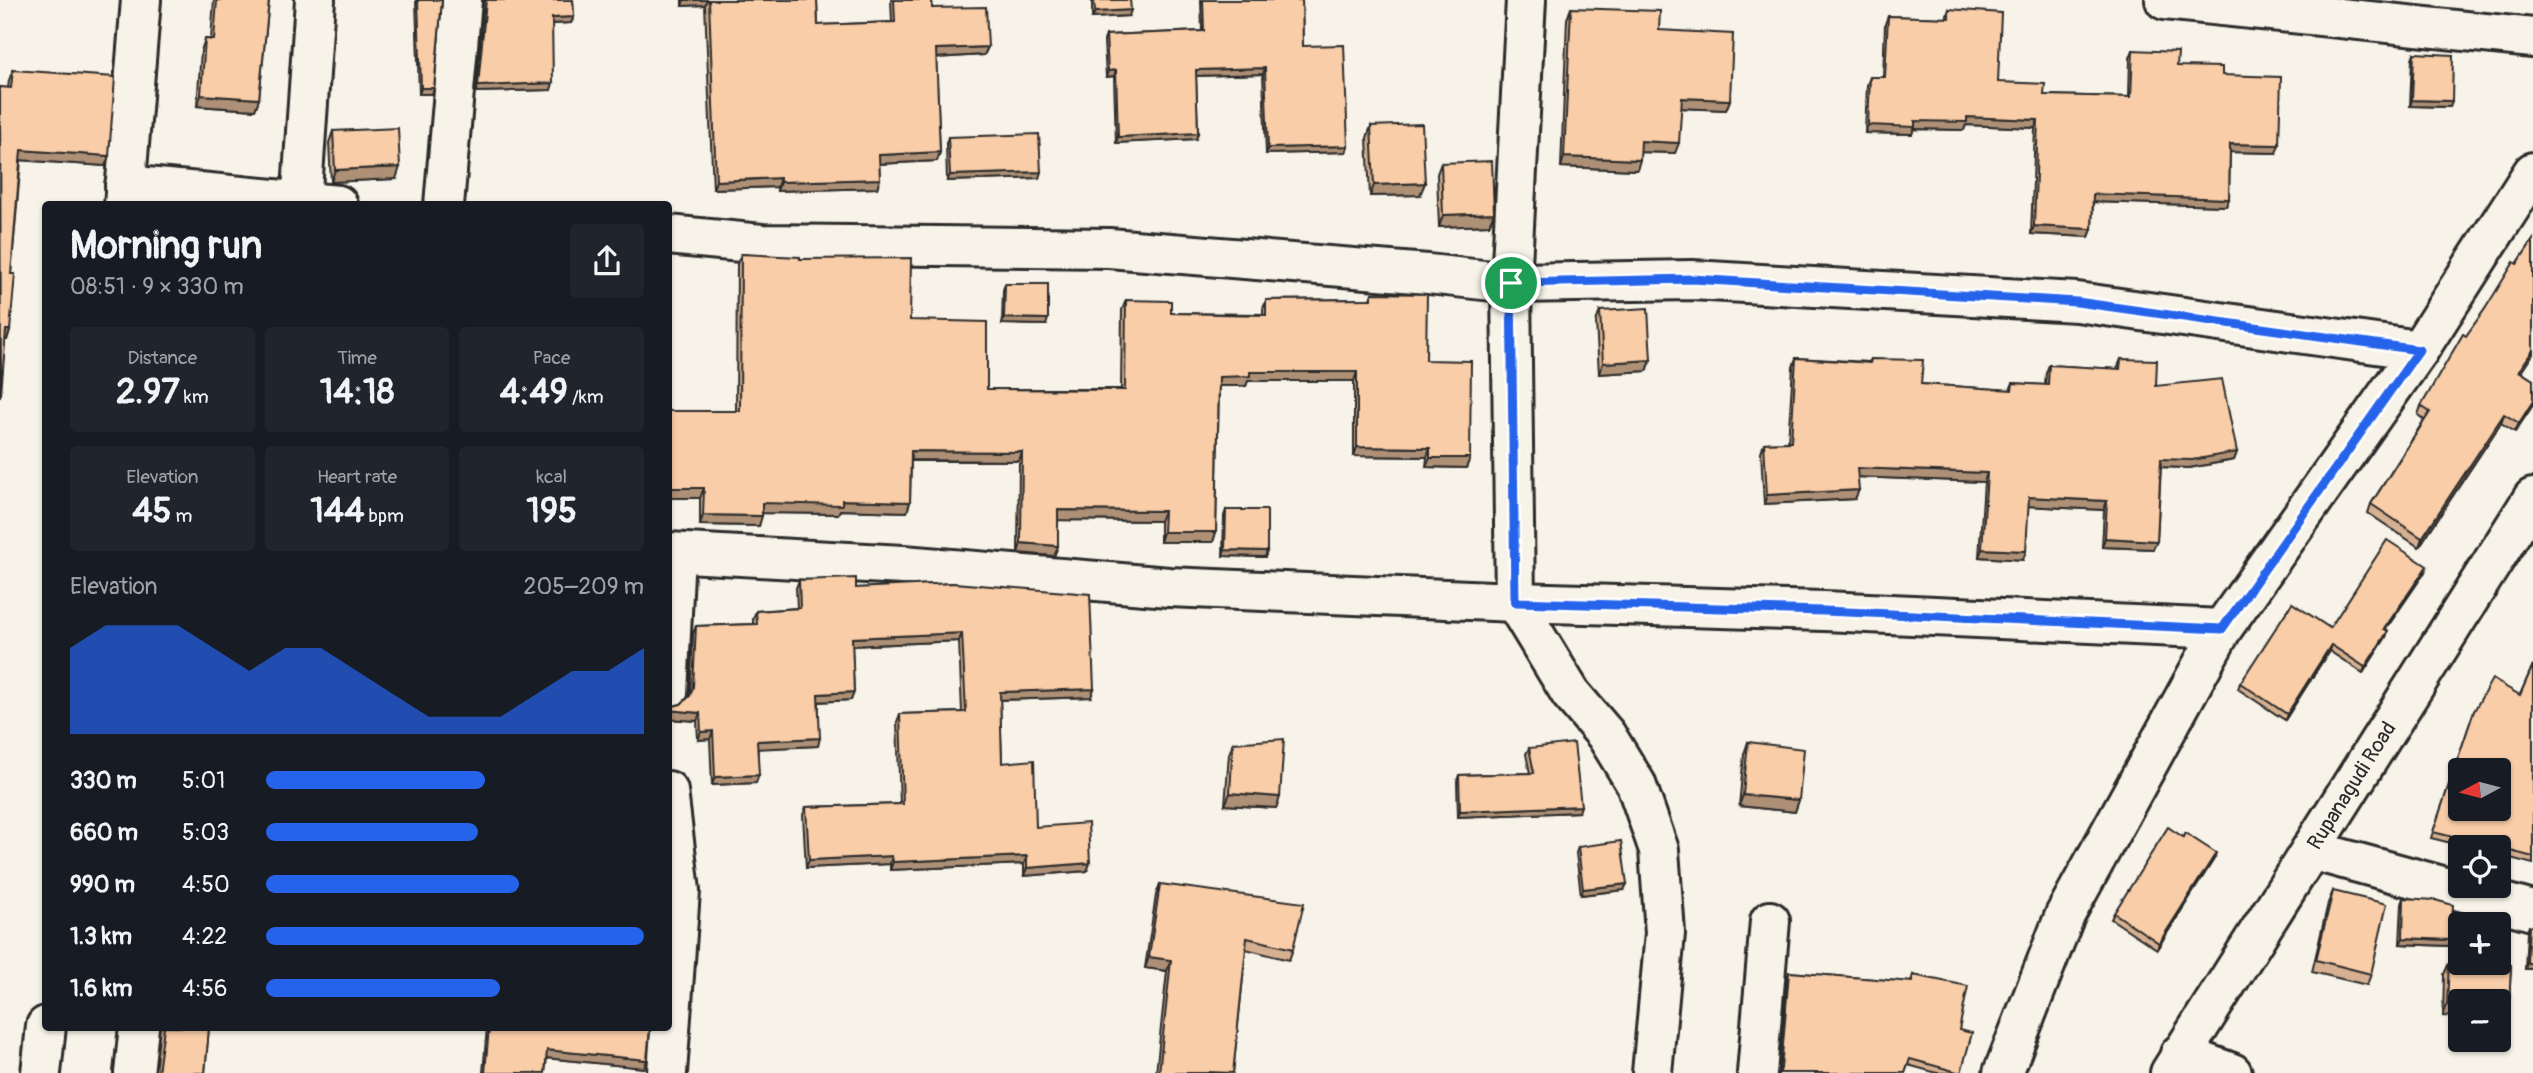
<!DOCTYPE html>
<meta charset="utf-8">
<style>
:root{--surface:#171b24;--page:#20242c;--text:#f1f3f6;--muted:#9ea1a6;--accent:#2563eb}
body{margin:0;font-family:Pangolin,sans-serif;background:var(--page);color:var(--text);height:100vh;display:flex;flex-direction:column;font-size:26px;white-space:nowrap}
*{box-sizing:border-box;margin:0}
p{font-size:23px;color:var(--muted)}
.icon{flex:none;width:38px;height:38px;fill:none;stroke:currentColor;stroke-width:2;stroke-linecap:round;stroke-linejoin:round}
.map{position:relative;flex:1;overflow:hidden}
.panel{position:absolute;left:42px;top:201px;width:630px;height:830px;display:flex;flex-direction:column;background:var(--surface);border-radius:7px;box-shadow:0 2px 5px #0004}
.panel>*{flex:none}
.needle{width:46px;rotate:263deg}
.tools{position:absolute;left:2448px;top:758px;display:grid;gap:14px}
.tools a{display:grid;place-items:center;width:63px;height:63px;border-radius:7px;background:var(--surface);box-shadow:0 2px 5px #0004;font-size:35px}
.pin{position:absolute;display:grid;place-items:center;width:60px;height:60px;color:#fff;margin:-30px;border:4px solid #fff;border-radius:50%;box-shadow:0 2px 7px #0007}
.round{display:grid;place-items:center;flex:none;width:74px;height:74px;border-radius:7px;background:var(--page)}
.head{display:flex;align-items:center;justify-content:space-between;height:119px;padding:0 28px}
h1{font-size:38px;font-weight:700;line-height:52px}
.metrics{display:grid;grid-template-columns:repeat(3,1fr);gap:10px;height:119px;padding:7px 28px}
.metrics div{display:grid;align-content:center;border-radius:7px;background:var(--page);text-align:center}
.metrics b{font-size:35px;font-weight:700}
.metrics small{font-size:19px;font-weight:400}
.metrics p{font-size:19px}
.chart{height:196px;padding:14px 28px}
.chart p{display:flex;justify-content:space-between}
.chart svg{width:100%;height:126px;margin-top:7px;fill:var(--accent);opacity:.7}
ul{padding:0 28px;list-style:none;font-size:23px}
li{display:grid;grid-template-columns:112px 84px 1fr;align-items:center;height:52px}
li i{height:18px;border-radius:9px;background:var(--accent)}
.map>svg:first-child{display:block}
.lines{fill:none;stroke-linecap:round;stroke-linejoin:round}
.minor-casing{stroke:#2b2b2b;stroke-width:44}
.primary-casing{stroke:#2b2b2b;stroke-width:44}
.minor{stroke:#f7f3e8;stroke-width:38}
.primary{stroke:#f7f3e8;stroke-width:38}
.wall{fill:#d6b090;stroke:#2b2b2b;stroke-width:2}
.shaded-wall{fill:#ae9076;stroke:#2b2b2b;stroke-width:2}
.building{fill:#f9cda8;stroke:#2b2b2b;stroke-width:2;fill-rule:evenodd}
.route-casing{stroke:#fff;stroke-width:14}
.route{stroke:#2563eb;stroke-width:9}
.labels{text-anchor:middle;stroke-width:6;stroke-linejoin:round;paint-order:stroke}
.street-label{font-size:21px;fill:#2b2b2b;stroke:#f7f3e8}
</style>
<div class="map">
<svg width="2533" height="1073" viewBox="0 0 2533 1073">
<rect width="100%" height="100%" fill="#f7f3e8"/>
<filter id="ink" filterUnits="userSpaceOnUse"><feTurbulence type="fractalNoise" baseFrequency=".0143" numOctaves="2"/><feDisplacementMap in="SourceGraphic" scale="14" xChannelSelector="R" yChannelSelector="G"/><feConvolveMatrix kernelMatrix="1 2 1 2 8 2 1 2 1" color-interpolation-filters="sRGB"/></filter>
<g filter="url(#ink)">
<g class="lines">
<g class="minor-casing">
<g id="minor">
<polyline points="1526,0 1511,283 1515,602 1571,694 1606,735 1636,784 1659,850 1665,933 1652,1073"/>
<polyline points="2165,0 2533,38"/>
<polyline points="125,185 338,205"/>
<polyline points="124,205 141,0"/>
<polyline points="301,205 315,0"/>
<polyline points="444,205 462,0"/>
<polyline points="668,235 762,244 1109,248 1428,274 1511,283 1692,280 2077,302 2419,350"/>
<polyline points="668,552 903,565 1169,587 1515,602 1824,611 2222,629"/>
<polyline points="668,693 675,553"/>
<polyline points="2311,850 2533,911"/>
<polyline points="2180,1054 2232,1073"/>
<polyline points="41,1073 46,1026"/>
<polyline points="134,1073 139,1027"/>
<polyline points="667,1073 680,891 668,791"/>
<polyline points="1757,1073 1770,921"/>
<polyline points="2003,1073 2065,915 2222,629 2419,350 2533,172"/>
</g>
</g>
<g class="primary-casing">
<g id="primary">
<path id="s1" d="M2170 1073 2533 498"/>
</g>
</g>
<use href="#minor" class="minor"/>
<use href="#primary" class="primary"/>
</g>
<g class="wall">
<polygon points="214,0 269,0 259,99 255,110 197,106 201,51 205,39 211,39"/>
<polygon points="416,0 442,0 434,88 432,94 419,94"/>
<polygon points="484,0 573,0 574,17 571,23 552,24 551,90 476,92"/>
<polygon points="682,0 817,0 818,25 892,22 891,0 932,0 932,8 988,47 984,55 936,58 940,152 937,161 879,164 880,179 877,188 777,191 777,187 713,189 705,5 682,6"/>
<polygon points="1092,0 1130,0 1129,16 1092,18"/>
<polygon points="1201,0 1302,0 1303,46 1348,146 1346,152 1266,154 1263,74 1196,76 1198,133 1196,139 1116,143 1114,76 1106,77 1104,41 1106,35 1202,31"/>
<polygon points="1571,8 1659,30 1730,100 1726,110 1681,108 1675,153 1640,152 1637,170 1561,167 1567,19"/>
<polygon points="1949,9 1998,82 2044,95 2129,97 2130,58 2133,50 2177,66 2222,75 2276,153 2230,152 2229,199 2226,206 2093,202 2092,229 2089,237 2031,234 2035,128 1966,125 1964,130 1914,129 1912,134 1865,133 1867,85 1870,77 1883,77 1885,24 1888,16 1946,18"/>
<polygon points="2414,53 2452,101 2450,107 2410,106 2412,59"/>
<polygon points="13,70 105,166 21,160 11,274 10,330 7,340 5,340 0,397 0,87 8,88 9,80"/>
<polygon points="1371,126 1420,195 1370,196 1367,138"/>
<polygon points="333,131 396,179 331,182 329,143"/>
<polygon points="948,137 1039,178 947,181 946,143"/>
<polygon points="1441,163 1494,213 1489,225 1439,227 1437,174"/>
<polygon points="2533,240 2533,354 2521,372 2533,380 2533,405 2515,432 2501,423 2419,547 2368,513 2371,504 2424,420 2418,415 2421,406 2466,336 2517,264"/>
<polygon points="741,254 800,259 910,320 987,389 1121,389 1122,310 1126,300 1171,313 1263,314 1263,309 1266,300 1370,299 1372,293 1426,360 1470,458 1466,468 1426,467 1427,457 1354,456 1354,381 1248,381 1246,386 1219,386 1216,532 1213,542 1160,542 1160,521 1058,520 1058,546 1054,556 1018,553 1019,461 911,461 910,502 907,512 840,510 838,514 762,513 759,526 700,525 700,498 668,498 736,411 737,264"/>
<polygon points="1005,284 1046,325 1002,324 1003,290"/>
<polygon points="1600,311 1651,360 1647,371 1599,374 1596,322"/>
<polygon points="1796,358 1869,362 1871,359 1921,384 2010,390 2013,383 2045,385 2046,373 2049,365 2117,369 2121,359 2156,386 2237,452 2234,460 2189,468 2161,467 2157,541 2153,549 2102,547 2104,510 2028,506 2023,560 1979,557 1984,482 1858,477 1855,499 1764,504 1761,452 1764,443 1788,442 1793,367"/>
<polygon points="1226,510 1267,551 1265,557 1223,556 1224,516"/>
<polygon points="2425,572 2385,630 2388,631 2386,637 2363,673 2329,651 2285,720 2238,689 2240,683"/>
<polygon points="799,580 856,588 954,583 1091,697 1000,700 1002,763 1036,827 1090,863 1087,871 1024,876 1024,864 890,870 890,864 806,868 803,815 806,807 900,804 897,722 900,714 962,712 959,641 852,646 854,692 851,700 819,702 818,746 758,748 756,783 712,785 710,739 698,740 697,721 668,719 668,706 670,707 681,704 690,695 693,634 696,626 753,624 753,619 756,611 797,608 796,588"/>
<polygon points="2533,665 2533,864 2499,855 2499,847 2467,847 2431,838 2474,711 2520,695"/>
<polygon points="1748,742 1799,800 1795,812 1739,806 1744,754"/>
<polygon points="1233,743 1280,797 1276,808 1225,805 1229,754"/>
<polygon points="1529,748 1579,812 1458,817 1457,781 1459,775 1530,773 1526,754"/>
<polygon points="1578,847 1624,890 1581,895 1576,853"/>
<polygon points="2214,859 2157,949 2111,919 2114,913"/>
<polygon points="1160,884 1293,949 1289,960 1246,949 1233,1073 1156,1073 1167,971 1145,968 1156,895"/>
<polygon points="2333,891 2371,974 2367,985 2312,972 2328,903"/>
<polygon points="2404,898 2451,940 2449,946 2400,944 2402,904"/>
<polygon points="2529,926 2533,926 2533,969 2525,969 2527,932"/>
<polygon points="2449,963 2511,965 2509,1007 2505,1019 2499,1018 2499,1001 2460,1001 2460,1017 2443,1016 2444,974"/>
<polygon points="1789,972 1911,982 1913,975 1959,1030 1961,1073 1937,1073 1908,1065 1905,1073 1779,1073 1787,978"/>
<polygon points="160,1027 209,1027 205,1073 155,1073"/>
<polygon points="487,1027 650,1027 644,1068 547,1058 545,1073 483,1073"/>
</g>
<g class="shaded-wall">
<polygon points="684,0 707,0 705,5 682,6"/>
<polygon points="1131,10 1129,16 1092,18 1095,12"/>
<polygon points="574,17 571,23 550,24 552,18"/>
<polygon points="988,47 984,55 933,58 936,49"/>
<polygon points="1265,68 1263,74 1194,76 1196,70"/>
<polygon points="1116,70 1114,76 1106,77 1108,71"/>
<polygon points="553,83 551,90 476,92 478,86"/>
<polygon points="421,88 434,88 432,94 419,94"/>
<polygon points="201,95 259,99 255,110 197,106"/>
<polygon points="1682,98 1730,100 1726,110 1678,108"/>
<polygon points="2412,100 2452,101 2450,107 2410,106"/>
<polygon points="1967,117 2038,120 2035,128 1966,125 1964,130 1914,129 1912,134 1865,133 1868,125"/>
<polygon points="1198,133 1196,139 1116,143 1118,137"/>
<polygon points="1641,141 1679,143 1675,153 1637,152"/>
<polygon points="2230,144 2279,145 2276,153 2228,152"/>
<polygon points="1348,146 1346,152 1266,154 1268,148"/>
<polygon points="21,150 109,156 105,166 18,160"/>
<polygon points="940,152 937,161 876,164 879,155"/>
<polygon points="1564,157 1640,160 1637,170 1561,167"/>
<polygon points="400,167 396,179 331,182 335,170"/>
<polygon points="1041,172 1039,178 947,181 950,175"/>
<polygon points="780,178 777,187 713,189 716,181"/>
<polygon points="880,179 877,188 777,191 780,182"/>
<polygon points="1425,183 1420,195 1370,196 1374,185"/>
<polygon points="2093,194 2229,199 2226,206 2091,202"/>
<polygon points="1494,213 1489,225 1439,227 1443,215"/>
<polygon points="2034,226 2092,229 2089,237 2031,234"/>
<polygon points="1004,318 1048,319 1046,325 1002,324"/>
<polygon points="6,330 10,330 7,340 2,340"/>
<polygon points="2533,350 2533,354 2516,380 2519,371"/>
<polygon points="1651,360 1647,371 1599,374 1603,363"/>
<polygon points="1250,372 1357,372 1354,381 1248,381 1246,386 1216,386 1219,377"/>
<polygon points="2533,401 2533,405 2515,432 2519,423"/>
<polygon points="2504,414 2501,423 2419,547 2422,538"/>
<polygon points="1357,447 1430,448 1427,457 1354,456"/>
<polygon points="911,451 1022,452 1019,461 907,460"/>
<polygon points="2237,452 2234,460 2189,468 2158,467 2161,459"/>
<polygon points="1430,458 1470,458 1466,468 1426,467"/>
<polygon points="1857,468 1987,473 1984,482 1854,477"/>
<polygon points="668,488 704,488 700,498 668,498"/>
<polygon points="1859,490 1855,499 1764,504 1767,495"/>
<polygon points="2029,497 2107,501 2104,510 2025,506"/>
<polygon points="842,500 910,502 907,512 840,510 838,514 759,513 762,503"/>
<polygon points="1058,510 1164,511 1160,521 1055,520"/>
<polygon points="703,515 762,516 759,526 700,525"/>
<polygon points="1163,532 1216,532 1213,542 1160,542"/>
<polygon points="2105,538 2157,541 2153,549 2102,547"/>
<polygon points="1021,543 1058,546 1054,556 1018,553"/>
<polygon points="1982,549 2026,551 2023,560 1979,557"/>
<polygon points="1225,550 1267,551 1265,557 1223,556"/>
<polygon points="2427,566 2425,572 2382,635 2384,629"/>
<polygon points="2388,631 2386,637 2363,673 2365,667"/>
<polygon points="962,633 959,641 849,646 852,638"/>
<polygon points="2331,645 2329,651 2285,720 2287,714"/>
<polygon points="1094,689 1091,697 997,700 1000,692"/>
<polygon points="854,692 851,700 815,702 818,694"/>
<polygon points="668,710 700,713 697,721 668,719"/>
<polygon points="713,731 710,739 698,740 701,732"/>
<polygon points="820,738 818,746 754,749 757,741"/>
<polygon points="759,775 756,783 712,785 715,777"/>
<polygon points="1230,793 1280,797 1276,808 1225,805"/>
<polygon points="1743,795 1799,800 1795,812 1739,806"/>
<polygon points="1581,806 1579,812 1458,817 1460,811"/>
<polygon points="2216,853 2214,859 2157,949 2159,943"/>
<polygon points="892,856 890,864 806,868 809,860"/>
<polygon points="1027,856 1024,864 890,870 893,862"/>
<polygon points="1090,863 1087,871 1024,876 1027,868"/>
<polygon points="1627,884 1624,890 1581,895 1583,889"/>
<polygon points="2403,938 2451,940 2449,946 2400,944"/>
<polygon points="1149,957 1171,960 1167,971 1145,968"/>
<polygon points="2527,963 2533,963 2533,969 2525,969"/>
<polygon points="2447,1004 2460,1005 2460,1017 2443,1016"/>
<polygon points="2499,1007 2509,1007 2505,1019 2499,1018"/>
<polygon points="547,1050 647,1060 644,1068 545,1058"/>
</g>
<g class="building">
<polygon points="217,0 269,0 259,99 201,95 205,39 214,40"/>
<polygon points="418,0 442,0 434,88 421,88"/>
<polygon points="486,0 573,0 574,17 552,18 553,83 478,86"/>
<polygon points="709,0 817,0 818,25 895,22 894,0 932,0 932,8 986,7 988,47 936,49 940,152 879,155 880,179 780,182 780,178 716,181"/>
<polygon points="1094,0 1130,0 1131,10 1095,12"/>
<polygon points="1203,0 1302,0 1303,46 1344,45 1348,146 1268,148 1265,68 1196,70 1198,133 1118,137 1116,70 1108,71 1106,35 1204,31"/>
<polygon points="1571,8 1660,11 1659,30 1733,34 1730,100 1682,98 1679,143 1641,141 1640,160 1564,157"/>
<polygon points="1949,9 2001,13 1998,82 2045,84 2044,95 2131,97 2133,50 2178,52 2177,66 2222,67 2222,75 2281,77 2279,145 2230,144 2229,199 2093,194 2092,229 2034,226 2038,120 1967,117 1967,122 1915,121 1915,127 1868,125 1870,77 1885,77 1888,16 1949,18"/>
<polygon points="2414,53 2453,55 2452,101 2412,100"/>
<polygon points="13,70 115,77 109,156 21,150 11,274 15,274 10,330 6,330 1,395 0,87 11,88"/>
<polygon points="1422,124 1425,183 1374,185 1371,126"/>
<polygon points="398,128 400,167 335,170 333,131"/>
<polygon points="1039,134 1041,172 950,175 948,137"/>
<polygon points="1492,161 1494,213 1443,215 1441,163"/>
<polygon points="2533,240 2533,350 2519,371 2533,380 2533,401 2519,423 2504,414 2422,538 2371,504 2430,412 2421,406 2463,334 2466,336 2485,309 2514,262 2517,264"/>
<polygon points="741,254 800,257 800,259 911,258 910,320 987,322 987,389 1125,390 1126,300 1171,301 1171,313 1266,315 1266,300 1372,299 1372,293 1427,294 1426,360 1471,361 1470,458 1430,458 1430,448 1357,447 1357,372 1250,372 1250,376 1219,377 1216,532 1163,532 1164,511 1058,510 1058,546 1021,543 1022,452 911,451 910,502 842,500 842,505 762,503 762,516 703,515 704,488 668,488 668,411 740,411"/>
<polygon points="1005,284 1048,284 1048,319 1004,318"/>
<polygon points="1648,308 1651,360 1603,363 1600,311"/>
<polygon points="1796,358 1870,363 1871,359 1923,360 1921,384 2012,390 2013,383 2048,385 2049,365 2120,369 2121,359 2157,360 2156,386 2222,379 2237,452 2192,460 2161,459 2157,541 2105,538 2107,501 2029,497 2026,551 1982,549 1987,473 1857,468 1859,490 1767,495 1764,443 1791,442"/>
<polygon points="1226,510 1267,510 1267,551 1225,550"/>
<polygon points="2387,540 2427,566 2384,629 2388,631 2365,667 2331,645 2287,714 2240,683 2292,603 2330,628"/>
<polygon points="856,578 856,588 954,583 1090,594 1094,689 1000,692 1002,763 1034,760 1036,827 1088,823 1090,863 1027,868 1027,856 893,862 892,856 809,860 806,807 903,804 900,714 966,712 962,633 852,638 854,692 818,694 820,738 757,741 759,775 715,777 713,731 701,732 700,713 668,710 668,706 670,707 681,704 690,696 693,687 696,626 757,624 756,611 800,608 799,580"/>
<path d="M2533 665V857L2499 848V847H2493L2433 832 2474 711 2492 679 2520 695ZM2460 770H2499V808H2460Z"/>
<polygon points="1284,739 1280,797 1230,793 1233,743"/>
<polygon points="1748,742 1804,749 1799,800 1743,795"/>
<polygon points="1574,743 1581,806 1460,811 1459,775 1534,773 1529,748"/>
<polygon points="2168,827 2183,837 2185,833 2216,853 2159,943 2114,913"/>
<polygon points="1621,841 1627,884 1583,889 1578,847"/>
<polygon points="1160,884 1304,903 1293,949 1247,938 1233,1073 1209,1072 1209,1073 1159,1073 1171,960 1149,957"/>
<polygon points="2333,891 2387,904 2371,974 2316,960"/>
<polygon points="2404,898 2435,900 2453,905 2451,940 2403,938"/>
<polygon points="2529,926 2533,926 2533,963 2527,963"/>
<polygon points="2449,963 2511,965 2509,1007 2499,1007 2499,1001 2460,1001 2460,1005 2447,1004"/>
<polygon points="1789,972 1912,982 1913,975 1968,986 1959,1030 1972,1033 1961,1073 1910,1059 1905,1073 1779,1073 1781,1069"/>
<polygon points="164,1027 209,1027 205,1073 158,1073"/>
<polygon points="489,1027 650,1027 647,1060 547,1050 545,1073 485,1073"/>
</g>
</g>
<g class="lines" filter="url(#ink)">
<g class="route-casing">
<polygon id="route" points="1692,279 2077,302 2419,350 2222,629 1824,611 1515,602 1511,283"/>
</g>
<use href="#route" class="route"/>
</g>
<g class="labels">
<g class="street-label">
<text dy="7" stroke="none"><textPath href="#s1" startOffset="340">Rupanagudi Road</textPath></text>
</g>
</g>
</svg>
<div class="tools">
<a><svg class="needle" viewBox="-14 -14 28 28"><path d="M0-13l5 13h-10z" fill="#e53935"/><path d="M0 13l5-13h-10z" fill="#9ea1a6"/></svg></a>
<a><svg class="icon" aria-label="locate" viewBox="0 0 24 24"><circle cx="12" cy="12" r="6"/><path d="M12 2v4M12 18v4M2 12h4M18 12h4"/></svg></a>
<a>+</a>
<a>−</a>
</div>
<div class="pin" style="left:1511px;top:283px;background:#1e9e55"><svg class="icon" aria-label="arrive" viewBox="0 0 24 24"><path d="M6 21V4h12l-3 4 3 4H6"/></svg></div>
<section class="panel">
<div class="head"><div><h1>Morning run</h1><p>08:51 · 9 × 330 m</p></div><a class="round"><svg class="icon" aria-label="share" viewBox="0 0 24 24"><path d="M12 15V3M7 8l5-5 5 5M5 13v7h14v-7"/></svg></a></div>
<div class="metrics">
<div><p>Distance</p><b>2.97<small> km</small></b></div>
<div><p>Time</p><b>14:18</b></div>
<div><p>Pace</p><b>4:49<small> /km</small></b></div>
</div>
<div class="metrics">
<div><p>Elevation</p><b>45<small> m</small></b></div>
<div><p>Heart rate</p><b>144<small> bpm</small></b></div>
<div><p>kcal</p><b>195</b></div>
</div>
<div class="chart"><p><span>Elevation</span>205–209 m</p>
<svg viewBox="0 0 160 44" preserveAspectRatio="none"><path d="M0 44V14L10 6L20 6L30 6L40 14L50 22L60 14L70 14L80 22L90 30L100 38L110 38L120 38L130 30L140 22L150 22L160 14V44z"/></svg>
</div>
<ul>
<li><b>330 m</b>5:01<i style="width:58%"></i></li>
<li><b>660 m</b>5:03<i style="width:56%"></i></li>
<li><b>990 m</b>4:50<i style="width:67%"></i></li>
<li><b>1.3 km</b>4:22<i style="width:100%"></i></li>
<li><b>1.6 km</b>4:56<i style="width:62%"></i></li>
</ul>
</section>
</div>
